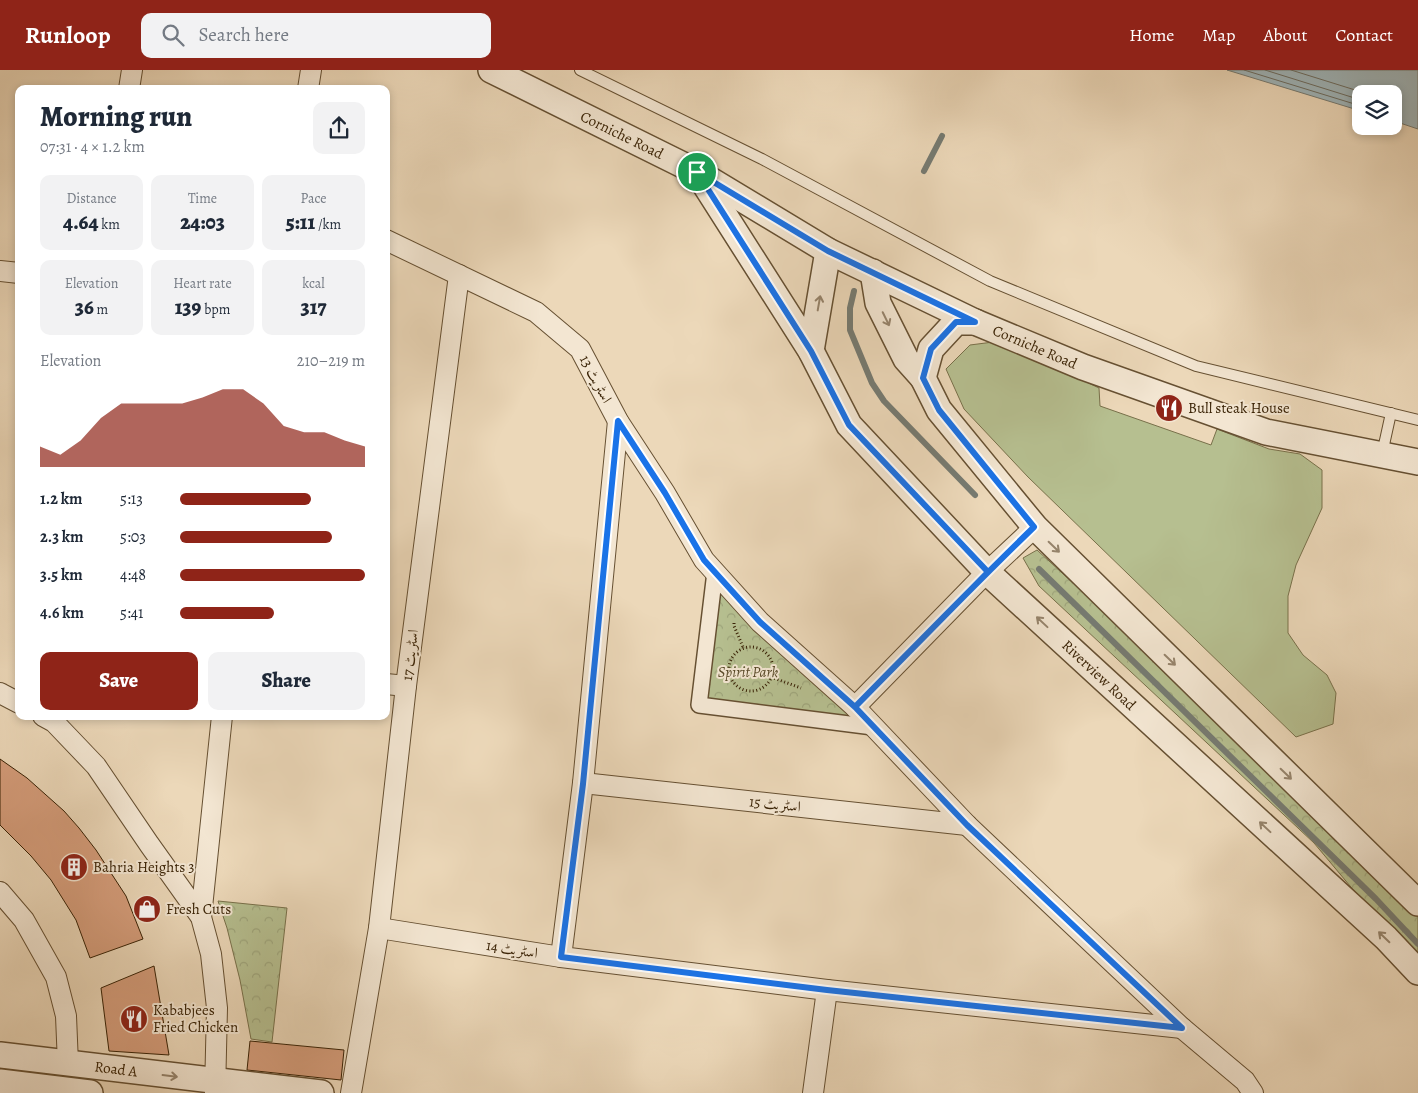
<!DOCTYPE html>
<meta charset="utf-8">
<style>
:root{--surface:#fff;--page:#f2f2f3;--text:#1f2937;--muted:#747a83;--accent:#8f2418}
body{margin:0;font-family:Alegreya,Amiri,serif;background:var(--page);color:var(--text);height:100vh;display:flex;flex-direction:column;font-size:19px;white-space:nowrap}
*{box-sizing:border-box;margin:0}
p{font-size:16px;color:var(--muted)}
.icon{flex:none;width:28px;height:28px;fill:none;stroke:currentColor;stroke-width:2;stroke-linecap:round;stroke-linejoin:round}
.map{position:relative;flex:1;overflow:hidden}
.panel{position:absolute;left:15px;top:15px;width:375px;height:635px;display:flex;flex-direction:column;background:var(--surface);border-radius:10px;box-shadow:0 2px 8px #0003}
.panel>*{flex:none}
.fabs{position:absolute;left:1352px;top:15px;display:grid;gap:10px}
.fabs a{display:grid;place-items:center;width:50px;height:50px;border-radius:10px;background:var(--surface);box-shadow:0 2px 8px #0003;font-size:25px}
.pin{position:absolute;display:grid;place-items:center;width:42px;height:42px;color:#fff;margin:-21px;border:2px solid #fff;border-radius:50%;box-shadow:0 1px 5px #0007}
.round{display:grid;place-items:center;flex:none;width:52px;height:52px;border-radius:10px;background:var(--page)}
.head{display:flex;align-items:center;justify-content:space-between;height:85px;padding:0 25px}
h1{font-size:28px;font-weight:800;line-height:38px}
.stats{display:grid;grid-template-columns:repeat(3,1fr);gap:8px;height:85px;padding:5px 25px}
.stats div{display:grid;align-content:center;border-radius:10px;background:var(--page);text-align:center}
.stats b{font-size:21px;font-weight:800}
.stats small{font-size:14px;font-weight:400}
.stats p{font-size:14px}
.chart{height:140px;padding:10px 25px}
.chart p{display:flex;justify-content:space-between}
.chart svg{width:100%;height:90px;margin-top:5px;fill:var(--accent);opacity:.7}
.primary-button{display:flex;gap:10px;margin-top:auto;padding:10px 25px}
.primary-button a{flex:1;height:58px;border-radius:10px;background:var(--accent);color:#fff;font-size:20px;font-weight:800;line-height:58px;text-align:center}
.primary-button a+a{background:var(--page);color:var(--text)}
ul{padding:0 25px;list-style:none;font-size:16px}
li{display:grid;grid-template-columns:80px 60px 1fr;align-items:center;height:38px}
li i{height:12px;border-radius:6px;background:var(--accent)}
header{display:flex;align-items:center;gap:30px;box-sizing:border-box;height:70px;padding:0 25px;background:var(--accent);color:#fff}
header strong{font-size:24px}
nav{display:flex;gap:28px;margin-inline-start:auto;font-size:18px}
.search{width:350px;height:45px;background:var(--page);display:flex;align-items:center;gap:12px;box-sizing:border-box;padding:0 18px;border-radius:10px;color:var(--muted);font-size:19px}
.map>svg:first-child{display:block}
.forest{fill:url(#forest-crowns);stroke:#78704a}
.pitch{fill:#b6bf90;stroke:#78704a}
.water{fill:#9fb6bb;stroke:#767b72}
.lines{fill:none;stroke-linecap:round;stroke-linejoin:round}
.shore{stroke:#6c6c60;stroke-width:1}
.stream{stroke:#767b72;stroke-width:6}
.building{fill:#d59d7b;stroke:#392205}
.service-casing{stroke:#665032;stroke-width:12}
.pedestrian-casing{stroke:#665032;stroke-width:18}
.minor-casing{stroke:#665032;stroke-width:22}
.tertiary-casing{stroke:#665032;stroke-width:28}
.path{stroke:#392205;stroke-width:3;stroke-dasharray:1 2.5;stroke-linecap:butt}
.service{stroke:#f3e6d2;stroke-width:10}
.pedestrian{stroke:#f3e6d2;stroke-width:15}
.minor{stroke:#f3e6d2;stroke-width:20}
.tertiary{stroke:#f3e6d2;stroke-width:25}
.oneway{stroke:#96846c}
.route-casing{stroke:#fff;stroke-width:10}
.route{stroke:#1a73e8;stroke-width:6}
.labels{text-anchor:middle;stroke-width:4;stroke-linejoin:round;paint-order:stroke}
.street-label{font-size:15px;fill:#392205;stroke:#f3e6d2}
.poi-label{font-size:15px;fill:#392205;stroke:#f3e6d2;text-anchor:start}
.park-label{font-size:15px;font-style:italic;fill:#584928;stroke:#f3e6d2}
</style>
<header>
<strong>Runloop</strong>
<div class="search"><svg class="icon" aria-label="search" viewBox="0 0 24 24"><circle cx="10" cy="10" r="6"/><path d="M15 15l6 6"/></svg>Search here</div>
<nav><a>Home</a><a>Map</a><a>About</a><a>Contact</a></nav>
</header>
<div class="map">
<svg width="1418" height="1023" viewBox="0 0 1418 1023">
<defs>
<pattern id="forest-crowns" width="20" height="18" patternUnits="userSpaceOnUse" patternTransform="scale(1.25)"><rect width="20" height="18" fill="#b6bf90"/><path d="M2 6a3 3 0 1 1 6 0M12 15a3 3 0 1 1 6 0" fill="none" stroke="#9da47b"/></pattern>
</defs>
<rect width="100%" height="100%" fill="#ecd8b9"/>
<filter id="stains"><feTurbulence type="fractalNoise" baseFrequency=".004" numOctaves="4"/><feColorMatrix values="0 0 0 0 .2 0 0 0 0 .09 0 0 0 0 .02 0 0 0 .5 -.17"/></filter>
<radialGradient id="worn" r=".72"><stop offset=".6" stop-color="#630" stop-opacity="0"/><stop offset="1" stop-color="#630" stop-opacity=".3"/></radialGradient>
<g class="forest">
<polygon points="1037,480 1348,765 1418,826 1418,897 1314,773 1039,516 1023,488"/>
<polygon points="716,520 867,656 705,636"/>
<polygon points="218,831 287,838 272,972 251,969 240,910 227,858"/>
</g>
<polygon class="pitch" points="1001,271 1099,318 1100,336 1211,375 1217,359 1269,379 1300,384 1322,400 1322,438 1296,495 1288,526 1288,563 1303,585 1327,605 1336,623 1333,654 1296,667 1028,407 964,339 946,299 970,275"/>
<polygon class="water" points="1227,0 1418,0 1418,59 1394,51 1394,24 1361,24 1361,41"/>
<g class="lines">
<g class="shore">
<polyline points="1244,0 1361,36"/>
<polyline points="1265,0 1361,30"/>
<polyline points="1291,0 1368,24"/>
</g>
<g class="stream">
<polyline points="924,101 942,66"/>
<polyline points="854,221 850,238 850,260 872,313 884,331 975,425"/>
<polyline points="1039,499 1376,829 1418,874"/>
</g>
</g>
<g class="building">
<polygon points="0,689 27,708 64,741 79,758 96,780 126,826 143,869 90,888 76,850 51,810 31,786 0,755"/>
<polygon points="154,896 169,985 109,981 101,918"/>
<polygon points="250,971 344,980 341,1010 247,1000"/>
</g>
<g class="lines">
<g class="service-casing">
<g id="service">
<polyline points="580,0 762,89 990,211 1196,296 1418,350"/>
<polyline points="1382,384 1391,343"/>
</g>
</g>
<g class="pedestrian-casing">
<polyline id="pedestrian" points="715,502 699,635 873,657"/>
</g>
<g class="minor-casing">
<g id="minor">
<polyline points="129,19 132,0"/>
<polyline points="308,19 311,0"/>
<polyline points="386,170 536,242 580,279 618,351 665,423 704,490 760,552 855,637 967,755 1182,958 1245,1011 1253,1023"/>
<polyline points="0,201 19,203"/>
<polyline points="386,614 406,616"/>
<polyline points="0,623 19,633"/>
<polyline points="855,637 987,502 1035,457"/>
<polyline points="43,646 54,652 96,696 149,774 201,847 211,884 217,938 215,1023"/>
<polyline points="583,713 967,755"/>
<polyline points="0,822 24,850 56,907 66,946 68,994"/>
<polyline points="201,847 222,646"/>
<polyline points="379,858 561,887 827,920 1182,958"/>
<polyline points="561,887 583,713 618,351"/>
<polyline points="351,1023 379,858 406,616 459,205"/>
<polyline points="813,1023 827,920"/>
</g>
</g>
<g class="tertiary-casing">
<g id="tertiary">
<polyline points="491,0 697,102 828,181 975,252 1083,297 1266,362 1418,392"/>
<polyline points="697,102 811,281 849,355 987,502 1386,868 1418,902"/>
<polyline points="873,202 878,233 906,289 923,308 939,340 1035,457 1418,833"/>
<polyline points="811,281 828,181"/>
<polyline points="923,308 931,279 956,252 975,252"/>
<polyline points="0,985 321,1023"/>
<polyline points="0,1012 90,1023"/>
</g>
</g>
<g class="path">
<polyline points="734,553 734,556 743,577"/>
<circle cx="751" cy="599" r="22"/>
<polyline points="771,607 801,618"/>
</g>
<use href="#service" class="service"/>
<use href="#pedestrian" class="pedestrian"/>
<use href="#minor" class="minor"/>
<use href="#tertiary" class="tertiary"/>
</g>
<defs><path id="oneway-shaft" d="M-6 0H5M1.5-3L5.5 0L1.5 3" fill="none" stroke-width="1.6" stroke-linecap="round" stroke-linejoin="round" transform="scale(1.25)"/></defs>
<g class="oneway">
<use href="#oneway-shaft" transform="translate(819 233) rotate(-80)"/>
<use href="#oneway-shaft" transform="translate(886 249) rotate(64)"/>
<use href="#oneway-shaft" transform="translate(1054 477) rotate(44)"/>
<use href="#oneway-shaft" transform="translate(1042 552) rotate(-137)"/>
<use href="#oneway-shaft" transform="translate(1170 590) rotate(44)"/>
<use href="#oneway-shaft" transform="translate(1286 704) rotate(44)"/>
<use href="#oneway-shaft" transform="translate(1265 757) rotate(-137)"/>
<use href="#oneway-shaft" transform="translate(1384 867) rotate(-136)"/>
<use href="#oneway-shaft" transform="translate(170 1006) rotate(7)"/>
</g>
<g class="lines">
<g class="route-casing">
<path id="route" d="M697 102 811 281 849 355 988 502 855 637 760 552 704 490 665 423 618 351 583 714 561 887 827 920 1182 958 967 755 855 637C914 577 973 516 1034 457L939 340 923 308 931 279 956 252H975L828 181 697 102"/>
</g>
<use href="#route" class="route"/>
</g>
<defs>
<g id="restaurant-disc" transform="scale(1.4375)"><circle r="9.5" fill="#8f2418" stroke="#f3e6d2"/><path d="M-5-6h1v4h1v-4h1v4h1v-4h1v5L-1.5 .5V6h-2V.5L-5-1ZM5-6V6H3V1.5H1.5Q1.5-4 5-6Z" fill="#fff"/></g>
<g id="building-disc" transform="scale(1.4375)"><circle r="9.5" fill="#8f2418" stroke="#f3e6d2"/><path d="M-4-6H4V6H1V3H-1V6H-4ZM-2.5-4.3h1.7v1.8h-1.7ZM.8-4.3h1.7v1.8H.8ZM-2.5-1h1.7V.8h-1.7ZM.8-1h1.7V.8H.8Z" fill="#fff"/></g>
<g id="shop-disc" transform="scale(1.4375)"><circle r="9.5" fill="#8f2418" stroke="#f3e6d2"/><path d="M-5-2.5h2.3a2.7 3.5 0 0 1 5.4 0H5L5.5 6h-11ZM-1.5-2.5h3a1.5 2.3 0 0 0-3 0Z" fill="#fff"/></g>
</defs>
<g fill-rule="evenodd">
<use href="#restaurant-disc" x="1169" y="338"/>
<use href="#building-disc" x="74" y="797"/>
<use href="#shop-disc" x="147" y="839"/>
<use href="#restaurant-disc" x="134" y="949"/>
</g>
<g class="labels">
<g class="street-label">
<text transform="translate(622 65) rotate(26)" y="5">Corniche Road</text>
<text transform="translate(1035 277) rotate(23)" y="5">Corniche Road</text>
<text transform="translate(596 309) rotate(62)" y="5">اسٹریٹ 13</text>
<text transform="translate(410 585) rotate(-83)" y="5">اسٹریٹ 17</text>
<text transform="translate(1099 605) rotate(43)" y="5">Riverview Road</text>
<text transform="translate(775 734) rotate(6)" y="5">اسٹریٹ 15</text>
<text transform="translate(512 879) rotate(9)" y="5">اسٹریٹ 14</text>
<text transform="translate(116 999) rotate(7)" y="5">Road A</text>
</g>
<g class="poi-label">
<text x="1188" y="343">Bull steak House</text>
<text x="93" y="802">Bahria Heights 3</text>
<text x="166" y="844">Fresh Cuts</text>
<text x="153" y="945">Kababjees<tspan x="153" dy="17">Fried Chicken</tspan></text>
</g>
<g class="park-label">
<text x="748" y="607">Spirit Park</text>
</g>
</g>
<rect width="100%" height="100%" filter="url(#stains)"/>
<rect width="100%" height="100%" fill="url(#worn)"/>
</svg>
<div class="fabs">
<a><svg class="icon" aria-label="layers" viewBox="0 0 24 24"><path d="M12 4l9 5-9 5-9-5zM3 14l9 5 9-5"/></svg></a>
</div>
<div class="pin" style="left:697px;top:102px;background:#1e9e55"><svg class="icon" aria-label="arrive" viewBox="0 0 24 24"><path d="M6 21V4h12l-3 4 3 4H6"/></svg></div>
<section class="panel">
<div class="head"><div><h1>Morning run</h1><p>07:31 · 4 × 1.2 km</p></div><a class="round"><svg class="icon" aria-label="share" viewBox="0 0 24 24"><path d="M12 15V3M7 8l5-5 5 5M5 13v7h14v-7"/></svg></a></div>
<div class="stats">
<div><p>Distance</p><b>4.64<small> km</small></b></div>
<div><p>Time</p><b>24:03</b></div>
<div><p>Pace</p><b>5:11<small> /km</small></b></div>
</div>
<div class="stats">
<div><p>Elevation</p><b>36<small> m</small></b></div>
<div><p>Heart rate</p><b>139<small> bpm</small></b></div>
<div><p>kcal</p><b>317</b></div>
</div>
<div class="chart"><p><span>Elevation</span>210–219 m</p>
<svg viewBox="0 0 160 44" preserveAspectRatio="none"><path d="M0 44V34L10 38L20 31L30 20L40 13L50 13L60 13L70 13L80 10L90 6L100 6L110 13L120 24L130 27L140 27L150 31L160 34V44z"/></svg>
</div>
<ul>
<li><b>1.2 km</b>5:13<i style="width:71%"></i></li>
<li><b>2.3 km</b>5:03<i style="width:82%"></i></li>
<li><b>3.5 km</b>4:48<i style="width:100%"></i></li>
<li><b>4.6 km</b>5:41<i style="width:51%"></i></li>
</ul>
<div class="primary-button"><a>Save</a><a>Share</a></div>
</section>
</div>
